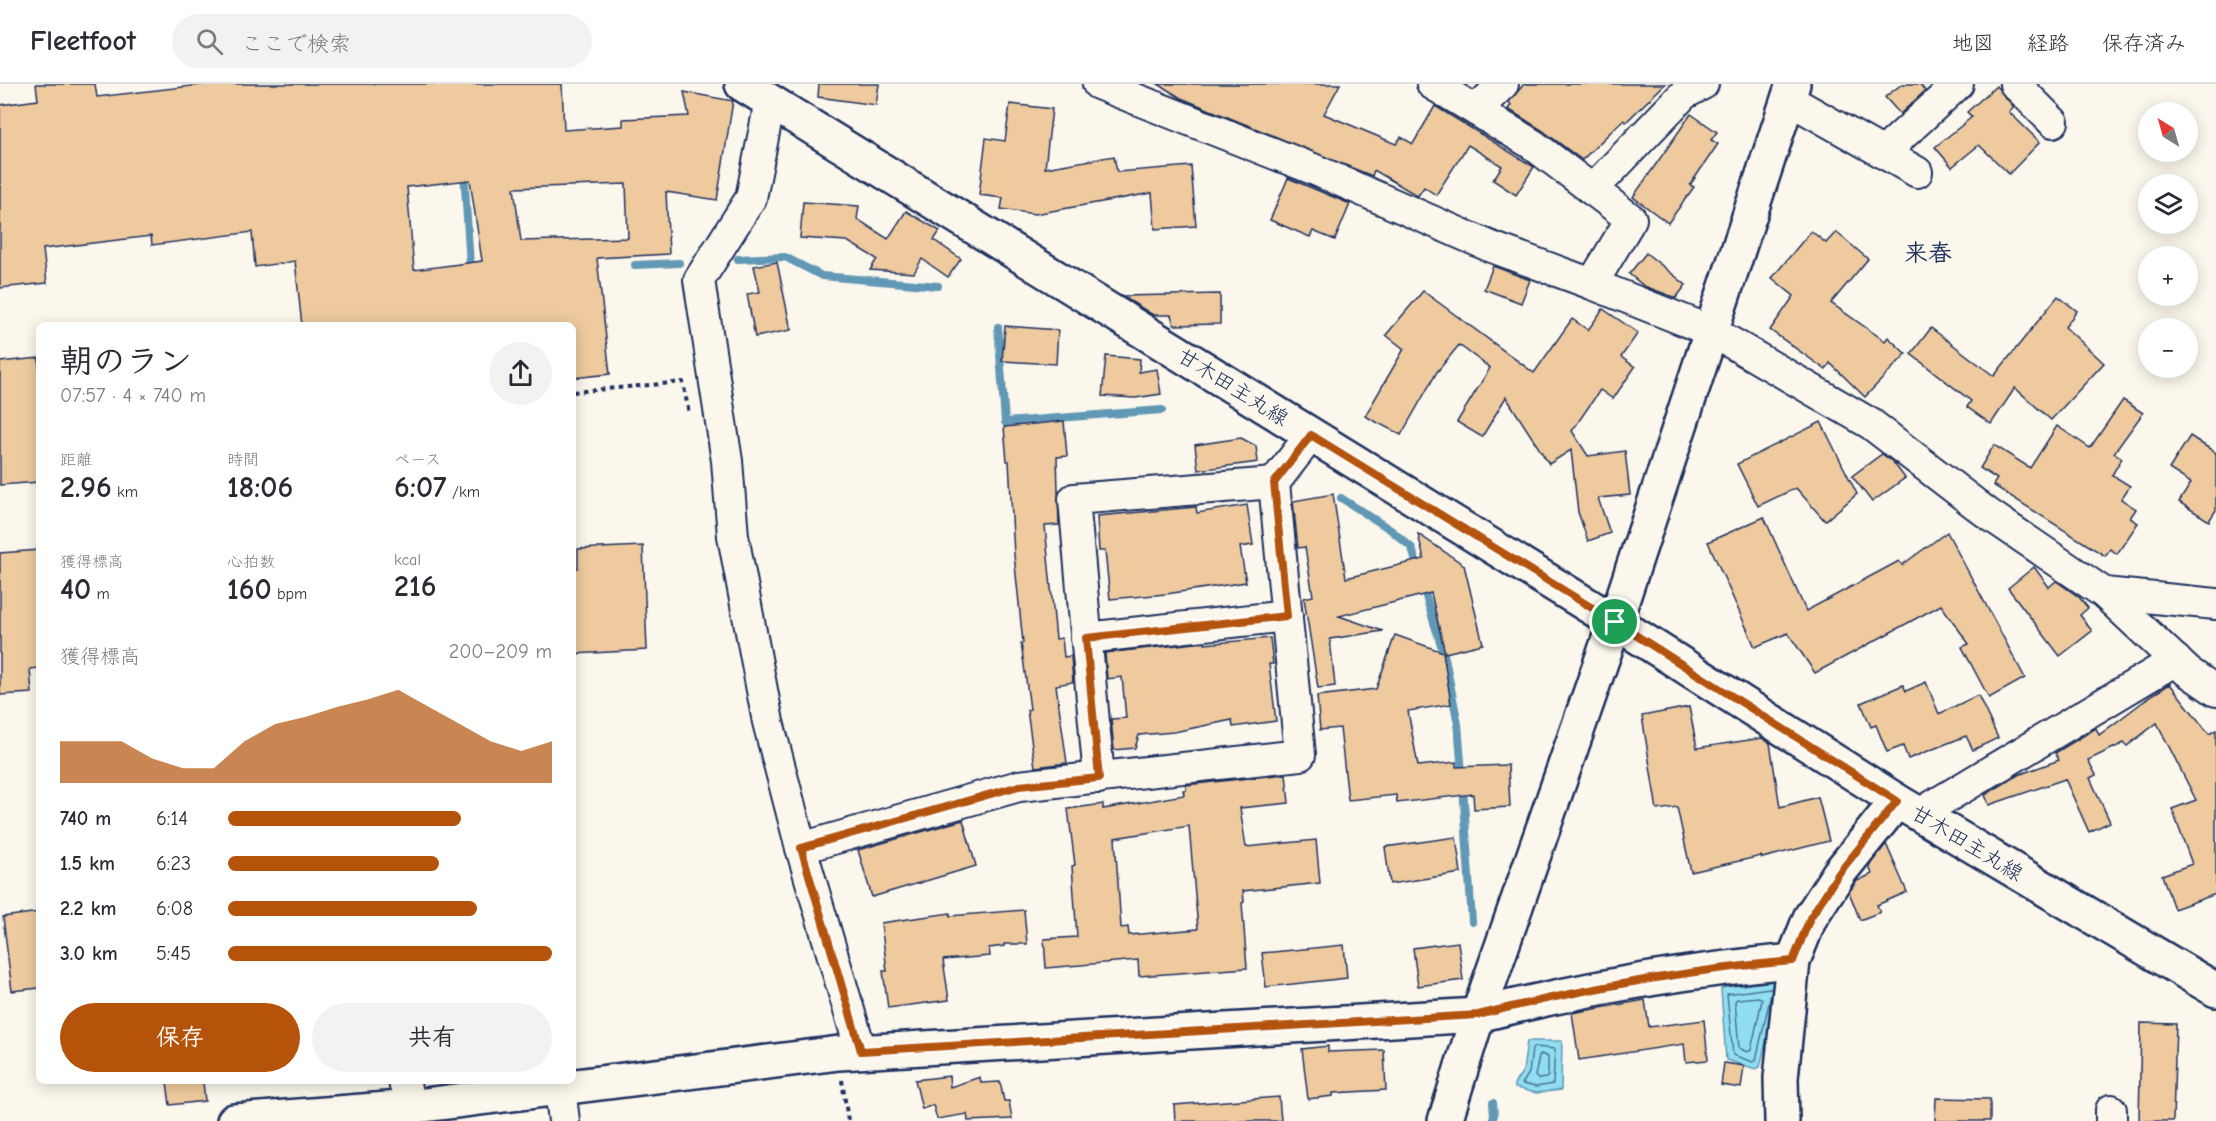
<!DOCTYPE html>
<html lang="ja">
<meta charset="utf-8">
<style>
:root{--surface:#fff;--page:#f2f2f3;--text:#2b2b33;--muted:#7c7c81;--line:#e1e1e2;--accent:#b45309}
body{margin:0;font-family:"Comic Neue","Klee One",sans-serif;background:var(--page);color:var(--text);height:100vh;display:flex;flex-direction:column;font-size:22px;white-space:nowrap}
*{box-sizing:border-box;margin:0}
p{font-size:20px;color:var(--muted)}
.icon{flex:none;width:33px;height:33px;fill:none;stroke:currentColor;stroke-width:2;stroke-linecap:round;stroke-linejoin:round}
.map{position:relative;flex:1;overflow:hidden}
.sheet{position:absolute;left:36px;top:238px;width:540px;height:762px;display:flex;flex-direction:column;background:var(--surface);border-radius:9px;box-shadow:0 3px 15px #0003}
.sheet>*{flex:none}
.needle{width:39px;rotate:323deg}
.tools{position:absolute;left:2138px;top:18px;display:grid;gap:12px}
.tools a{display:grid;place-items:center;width:60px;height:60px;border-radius:50%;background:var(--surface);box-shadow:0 3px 15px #0003;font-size:30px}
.pin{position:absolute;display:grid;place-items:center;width:51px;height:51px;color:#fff;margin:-26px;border:3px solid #fff;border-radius:50%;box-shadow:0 2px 6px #0007}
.round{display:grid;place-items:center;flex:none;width:63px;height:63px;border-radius:32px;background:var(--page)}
.overview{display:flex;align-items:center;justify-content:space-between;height:102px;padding:0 24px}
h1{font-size:33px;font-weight:700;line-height:45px}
.stats{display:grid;grid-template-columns:repeat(3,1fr);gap:9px;height:102px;padding:6px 24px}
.stats div{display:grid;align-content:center}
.stats b{font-size:30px;font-weight:700}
.stats small{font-size:16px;font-weight:400}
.stats p{font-size:16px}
.chart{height:168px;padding:12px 24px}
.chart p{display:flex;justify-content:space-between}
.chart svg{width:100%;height:108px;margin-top:6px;fill:var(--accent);opacity:.7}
.action{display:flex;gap:12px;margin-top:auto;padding:12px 24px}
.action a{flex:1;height:69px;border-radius:36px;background:var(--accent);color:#fff;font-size:24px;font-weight:700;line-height:69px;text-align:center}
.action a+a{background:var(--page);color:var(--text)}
ul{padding:0 24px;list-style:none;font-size:20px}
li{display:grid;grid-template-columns:96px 72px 1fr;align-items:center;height:45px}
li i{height:15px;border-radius:8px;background:var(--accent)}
header{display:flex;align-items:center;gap:36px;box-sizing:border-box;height:84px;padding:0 30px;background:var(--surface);border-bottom:2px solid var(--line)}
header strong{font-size:28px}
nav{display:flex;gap:33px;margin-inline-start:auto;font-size:21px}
.search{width:420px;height:54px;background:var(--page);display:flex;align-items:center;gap:15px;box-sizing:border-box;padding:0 21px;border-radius:33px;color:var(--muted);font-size:22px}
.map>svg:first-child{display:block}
.water{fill:#90deef;stroke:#6198b5;stroke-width:1.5}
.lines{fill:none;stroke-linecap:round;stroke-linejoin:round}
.shore{stroke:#4a7598;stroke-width:1.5}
.stream{stroke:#6198b5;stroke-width:8}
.building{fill:#eeca9e;stroke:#1b2f5e;stroke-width:1.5;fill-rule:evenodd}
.minor-casing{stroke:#1b2f5e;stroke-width:34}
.tertiary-casing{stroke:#1b2f5e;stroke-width:38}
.secondary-casing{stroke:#1b2f5e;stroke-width:38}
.primary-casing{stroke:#1b2f5e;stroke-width:38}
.path{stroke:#1b2f5e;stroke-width:4;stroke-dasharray:4.5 4.5;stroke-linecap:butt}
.minor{stroke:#fbf7ec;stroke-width:30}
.tertiary{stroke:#fbf7ec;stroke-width:33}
.secondary{stroke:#fbf7ec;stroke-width:33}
.primary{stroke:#fbf7ec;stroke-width:33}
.route-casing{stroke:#fff;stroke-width:12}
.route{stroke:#b45309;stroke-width:8}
.labels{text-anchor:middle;stroke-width:4.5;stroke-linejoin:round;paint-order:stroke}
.street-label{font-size:21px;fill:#1b2f5e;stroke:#fbf7ec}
.quarter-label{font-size:24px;font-weight:bold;fill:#1b2f5e;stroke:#fbf7ec}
</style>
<header>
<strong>Fleetfoot</strong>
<div class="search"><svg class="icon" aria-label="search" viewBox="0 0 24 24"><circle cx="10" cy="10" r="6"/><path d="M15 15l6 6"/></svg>ここで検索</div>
<nav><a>地図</a><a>経路</a><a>保存済み</a></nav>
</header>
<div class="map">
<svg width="2216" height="1037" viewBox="0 0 2216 1037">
<rect width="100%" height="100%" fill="#fbf7ec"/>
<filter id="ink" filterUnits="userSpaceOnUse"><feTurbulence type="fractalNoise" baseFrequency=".0167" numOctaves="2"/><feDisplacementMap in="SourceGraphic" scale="12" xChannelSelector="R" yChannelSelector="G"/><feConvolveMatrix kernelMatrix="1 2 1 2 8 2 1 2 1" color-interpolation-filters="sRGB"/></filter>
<g filter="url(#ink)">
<g class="water">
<polygon points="1774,897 1779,905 1760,983 1756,985 1726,976 1721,905 1725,903"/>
<polygon points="1527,957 1562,957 1561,1006 1536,1009 1515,1004 1514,1000 1523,987"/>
</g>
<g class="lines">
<g class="shore">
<polyline points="1771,910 1756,976 1753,978 1733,971 1727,910 1769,904 1772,906"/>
<polygon points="1759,913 1762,916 1751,966 1747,968 1739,964 1735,917 1737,915"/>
<polygon points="1535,963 1555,965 1553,1000 1536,1003 1522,1000 1529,989 1532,965"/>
<polygon points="1541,970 1548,973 1548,992 1546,994 1538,995 1535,992 1539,973"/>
</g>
<g class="stream">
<polyline points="464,88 470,181 475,181"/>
<polyline points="738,175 785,173 822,192 938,202"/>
<polyline points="635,181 679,179"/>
<polyline points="998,243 1005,338 1162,326"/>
<polyline points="1341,414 1391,446 1412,464 1418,486"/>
<polyline points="1423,503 1445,574 1458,640 1462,690"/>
<polyline points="1463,702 1472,838"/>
<polyline points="1492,1037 1494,1031 1493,1019"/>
</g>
</g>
<g class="building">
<path d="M36 0H95L97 13 209 0H562L564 46 623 42V35L689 32 684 8 733 17 717 116 666 108 669 170 597 174 610 290 573 294V242H302L295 177 255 183 252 148 152 161 151 152 43 165 47 199 0 204V21L38 16ZM470 96 482 177 414 186 407 103ZM626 100 628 154 521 157 514 104Z"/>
<polygon points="819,0 879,0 876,21 818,13"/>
<polygon points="1158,0 1340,0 1324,30 1396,60 1401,53 1413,60 1435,22 1534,83 1516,111 1493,96 1502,82 1468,61 1436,111 1424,103 1418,112 1374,86 1372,92 1181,14"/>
<polygon points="1524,0 1665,0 1626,38 1623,36 1582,76 1542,46 1508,25 1511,21 1509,18"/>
<polygon points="1902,0 1920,0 1925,7 1900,30 1885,13"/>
<polygon points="1996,2 2014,23 2009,28 2040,58 2009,90 1979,61 1952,83 1935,63 1972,33 1967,28"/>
<polygon points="1010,20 1052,25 1045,84 1114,72 1117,88 1191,82 1196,142 1155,145 1152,109 1035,130 1001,125 1003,114 979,111 986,54 1005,57"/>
<polygon points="1691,30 1717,48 1711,56 1718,60 1690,101 1694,103 1668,139 1633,113"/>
<polygon points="1288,94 1350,120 1335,156 1313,147 1310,153 1270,136"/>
<polygon points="803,118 859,122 857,135 888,155 906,127 940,147 934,156 961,175 948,193 922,175 914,189 870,186 877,175 847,157 800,154"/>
<polygon points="1811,147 1826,159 1836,148 1868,175 1831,219 1885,257 1888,253 1906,270 1865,313 1830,279 1826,286 1770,246 1794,212 1772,194"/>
<polygon points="1646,169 1686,201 1676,214 1644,202 1629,190"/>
<polygon points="777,178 791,246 755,253 747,210 760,208 754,182"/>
<polygon points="1493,182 1530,196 1521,219 1484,205"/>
<polygon points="1423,207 1534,289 1572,235 1588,246 1603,225 1638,249 1621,273 1635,283 1613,315 1600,306 1572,347 1588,372 1625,367 1630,411 1598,414 1610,449 1588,457 1578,428 1571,366 1549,380 1506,313 1482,353 1457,338 1490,284 1459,261 1437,288 1401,351 1365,332 1404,265 1386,251"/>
<polygon points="1220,210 1220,240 1174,241 1171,231 1153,231 1122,212"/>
<polygon points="2058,212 2077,227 2065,243 2104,279 2051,336 2015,304 1991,340 1967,323 1971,317 1911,270 1931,244 1994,292"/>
<polygon points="1005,242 1058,246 1056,280 1002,277"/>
<polygon points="1106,272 1140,275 1139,288 1157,285 1161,310 1135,314 1102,312"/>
<polygon points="39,274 39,398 0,401 0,278"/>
<polygon points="2123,316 2143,329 2114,369 2122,374 2112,391 2130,402 2121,415 2136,425 2130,434 2138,439 2117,470 2110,465 2105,472 1993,401 1997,395 1980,384 1994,361 2030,384 2057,342 2090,364"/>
<polygon points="1064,337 1067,372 1057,373 1059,441 1045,442 1056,555 1062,554 1064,573 1071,572 1073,598 1056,601 1067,679 1035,683 1027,626 1030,625 1021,559 1023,559 1014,471 1009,377 1007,377 1004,343"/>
<polygon points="1821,338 1857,410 1825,437 1796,404 1758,422 1737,380"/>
<polygon points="2190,352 2216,369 2216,426 2209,437 2179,418 2191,399 2169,385"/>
<polygon points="1241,354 1256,362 1258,378 1198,386 1195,361"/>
<polygon points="1882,370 1893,378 1905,394 1872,418 1852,392"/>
<polygon points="1333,410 1346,494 1424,475 1418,450 1464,481 1483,560 1445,569 1431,509 1339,532 1383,547 1330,555 1335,602 1318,604 1304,514 1313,512 1305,463 1298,464 1293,417"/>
<polygon points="1247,421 1253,461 1240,463 1246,498 1166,510 1110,515 1105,467 1099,467 1097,432 1196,423 1197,429"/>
<polygon points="1764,433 1806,527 1899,477 1902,481 1947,448 2025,594 1989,614 1962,563 1969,560 1941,521 1815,589 1788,549 1755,563 1708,458"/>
<polygon points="643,462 647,566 573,570 573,485 578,484 578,465"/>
<polygon points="39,466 39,584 30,585 32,609 0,611 0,469"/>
<polygon points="2034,483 2049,503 2056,497 2079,513 2088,524 2080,531 2092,547 2060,572 2008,504"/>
<polygon points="1395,551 1443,568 1451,620 1408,627 1418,682 1456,678 1456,683 1508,681 1510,723 1474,725 1473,710 1397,719 1396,711 1348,716 1340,644 1320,646 1317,612 1376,605"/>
<polygon points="1270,554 1273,580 1269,580 1276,637 1233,643 1232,636 1174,648 1139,651 1135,664 1114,666 1111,635 1126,634 1122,593 1107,595 1105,569 1205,558 1205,560"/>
<polygon points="1926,598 1939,630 1978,611 1998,654 1973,666 1966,652 1908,675 1903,662 1887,668 1876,641 1871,643 1861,619 1903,601 1906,607"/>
<polygon points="2170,600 2209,650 2216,646 2216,810 2174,825 2162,791 2192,780 2172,725 2196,716 2157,639 2127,662 2124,659 2088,676 2096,691 2090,694 2110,738 2089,748 2065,695 1989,721 1985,711 2018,691 2059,676 2055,669 2096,644 2099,651 2152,611"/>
<polygon points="1689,623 1697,664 1762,654 1770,659 1780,723 1818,713 1829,757 1762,774 1761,772 1691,788 1677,723 1657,726 1642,632"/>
<path d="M1286 690 1289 719 1240 724 1246 763 1316 756 1320 799 1243 807 1244 818 1242 819 1247 884 1139 892 1138 876 1046 884 1044 855 1077 853 1072 782 1075 781 1068 725 1103 720V725L1184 711 1183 706H1186V701ZM1189 742 1198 845 1129 851 1128 843 1121 844 1115 754Z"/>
<polygon points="963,736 976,782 872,813 858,766"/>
<polygon points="1456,753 1461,789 1390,800 1385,763"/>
<polygon points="1886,760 1907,808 1877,821 1880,828 1860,836 1849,808 1857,797 1872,790 1869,782"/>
<polygon points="1024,826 1027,860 1004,860 1004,862 989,864 990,872 943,876 949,916 888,924 883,887 887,887 881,839 950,829 950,832"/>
<polygon points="39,828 39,904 12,907 3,833"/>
<polygon points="1458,858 1463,896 1418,902 1413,864"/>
<polygon points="1344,861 1347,894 1266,903 1262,869"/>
<polygon points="1645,916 1649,943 1704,936 1708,976 1686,978 1684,960 1579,976 1572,929"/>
<polygon points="2141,939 2176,940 2173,1037 2139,1037"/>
<polygon points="1328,962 1328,968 1384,966 1386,1006 1333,1009 1333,1012 1308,1015 1302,965"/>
<polygon points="1724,979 1744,982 1741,1004 1721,1001"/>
<polygon points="949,992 950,1003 980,993 981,999 1000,998 1004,1017 1009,1017 1012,1035 968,1037 967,1030 937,1035 933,1021 922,1025 915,996"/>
<polygon points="167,998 203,998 205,1017 170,1021"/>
<polygon points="1279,1013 1281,1037 1175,1037 1174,1021"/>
<polygon points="1936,1014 1990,1015 1990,1037 1935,1037"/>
</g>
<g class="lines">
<g class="minor-casing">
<g id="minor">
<polyline points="1098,0 1313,85 1489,162 1592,200 1711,247 1871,340 1987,429 2104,509 2187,587 2216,607"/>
<polyline points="1432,0 1532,60 1631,135 1592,200"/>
<polyline points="2015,0 2053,38"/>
<polyline points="1788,15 1917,88"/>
<polyline points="770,18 751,114 699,196 727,377 733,452 768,638 801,764 861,967"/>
<polyline points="1476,26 1503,0"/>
<polyline points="1883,69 1958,0"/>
<polyline points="1592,106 1684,10 1703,0"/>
<polyline points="2104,509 2216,520"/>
<polyline points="1086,554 1287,532"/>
<polyline points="1099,694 1074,415 1274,399"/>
<polyline points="1919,730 2176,576"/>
<polyline points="801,764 1019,702 1300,671 1274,399 1311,351"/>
<polyline points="404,998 411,1022"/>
<polyline points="560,1004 564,1037"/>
<polyline points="2111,1026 2111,1037"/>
</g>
</g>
<g class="tertiary-casing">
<g id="tertiary">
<path d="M234 1037 400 1024 839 969 1478 931C1582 905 1687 886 1793 877"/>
<polyline points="1445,1037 1478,931 1615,538 1793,0"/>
</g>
</g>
<g class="secondary-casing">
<polyline id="secondary" points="1782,1037 1781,994 1793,877 1810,834 1839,789 1897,717"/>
</g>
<g class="primary-casing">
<polyline id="primary" points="742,0 1615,538 1897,717 2216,906"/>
</g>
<g class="path">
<polyline points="573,308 683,298 689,330"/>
<polyline points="842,996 848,1037"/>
</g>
<use href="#minor" class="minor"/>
<use href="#tertiary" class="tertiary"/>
<use href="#secondary" class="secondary"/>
<use href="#primary" class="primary"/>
</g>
</g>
<g class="lines" filter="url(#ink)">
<g class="route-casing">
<path id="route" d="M1311 351 1615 538 1897 717 1839 789 1810 834 1793 877C1687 886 1582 905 1478 931L861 967 801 764 1019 702 1099 694 1086 554 1287 532 1274 399Z"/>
</g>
<use href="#route" class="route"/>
</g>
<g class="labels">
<g class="street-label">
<text transform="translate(1233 303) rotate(32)" y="7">甘木田主丸線</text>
<text transform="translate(1967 759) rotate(31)" y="7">甘木田主丸線</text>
</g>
<g class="quarter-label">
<text x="1928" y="177">来春</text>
</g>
</g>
</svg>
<div class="tools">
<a><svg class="needle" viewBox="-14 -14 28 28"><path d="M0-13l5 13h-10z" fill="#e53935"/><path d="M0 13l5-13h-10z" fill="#7c7c81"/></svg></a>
<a><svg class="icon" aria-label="layers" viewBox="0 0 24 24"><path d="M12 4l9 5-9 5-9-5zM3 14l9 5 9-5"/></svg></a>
<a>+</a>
<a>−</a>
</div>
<div class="pin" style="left:1615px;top:538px;background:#1e9e55"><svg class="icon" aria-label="arrive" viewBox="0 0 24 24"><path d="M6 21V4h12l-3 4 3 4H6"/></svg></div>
<section class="sheet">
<div class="overview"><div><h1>朝のラン</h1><p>07:57 · 4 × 740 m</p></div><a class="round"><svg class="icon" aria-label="share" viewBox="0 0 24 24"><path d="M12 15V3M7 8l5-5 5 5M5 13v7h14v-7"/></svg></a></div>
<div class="stats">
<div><p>距離</p><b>2.96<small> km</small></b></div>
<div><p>時間</p><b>18:06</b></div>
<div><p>ペース</p><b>6:07<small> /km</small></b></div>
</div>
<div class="stats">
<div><p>獲得標高</p><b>40<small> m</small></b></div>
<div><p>心拍数</p><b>160<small> bpm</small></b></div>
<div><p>kcal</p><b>216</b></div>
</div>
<div class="chart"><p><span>獲得標高</span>200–209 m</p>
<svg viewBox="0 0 160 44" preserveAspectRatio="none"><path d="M0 44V27L10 27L20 27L30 34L40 38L50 38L60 27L70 20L80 17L90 13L100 10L110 6L120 13L130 20L140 27L150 31L160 27V44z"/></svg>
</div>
<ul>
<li><b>740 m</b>6:14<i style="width:72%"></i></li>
<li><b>1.5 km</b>6:23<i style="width:65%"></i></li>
<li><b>2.2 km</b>6:08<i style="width:77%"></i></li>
<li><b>3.0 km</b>5:45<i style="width:100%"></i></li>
</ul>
<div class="action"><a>保存</a><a>共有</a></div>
</section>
</div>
